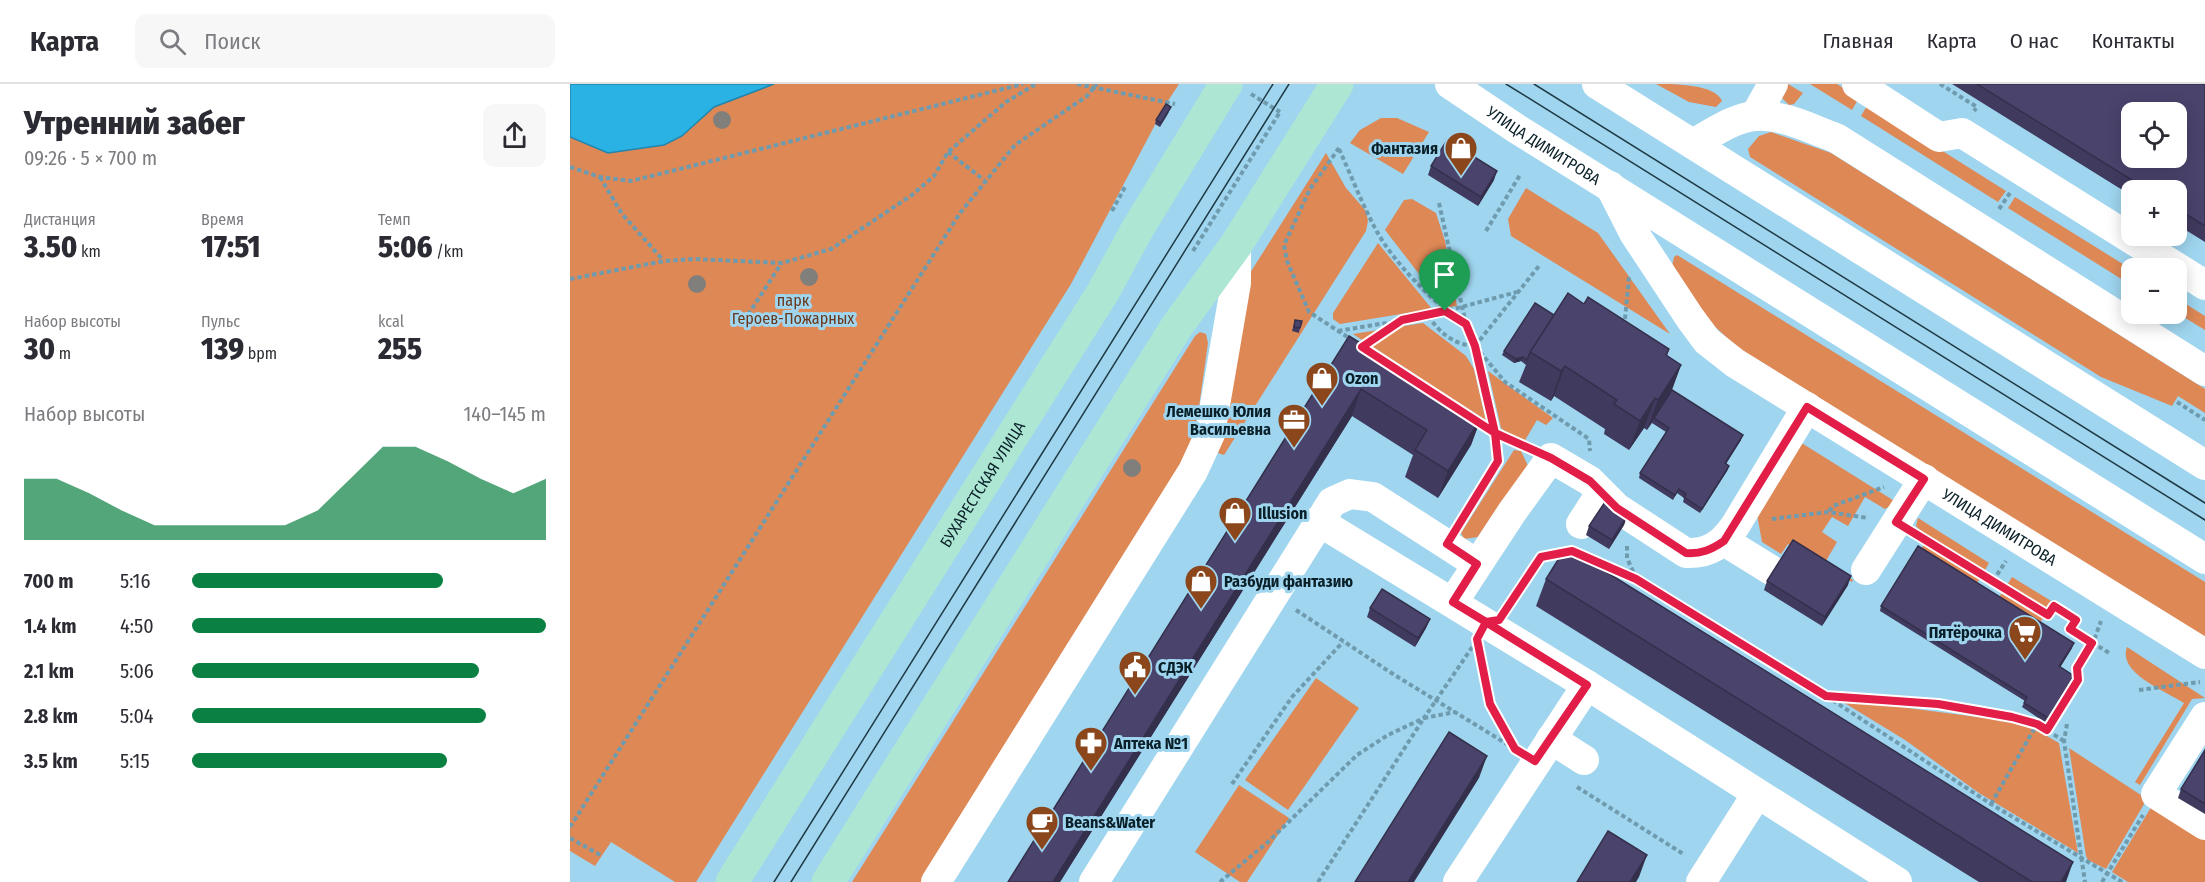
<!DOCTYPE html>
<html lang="ru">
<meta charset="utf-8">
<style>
:root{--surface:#fff;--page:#f7f7f7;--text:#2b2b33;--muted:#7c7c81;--line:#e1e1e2;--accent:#0b8043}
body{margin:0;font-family:"Fira Sans Condensed",sans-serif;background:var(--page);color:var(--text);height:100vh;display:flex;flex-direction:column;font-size:22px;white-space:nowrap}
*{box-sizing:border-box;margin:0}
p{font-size:20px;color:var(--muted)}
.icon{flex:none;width:33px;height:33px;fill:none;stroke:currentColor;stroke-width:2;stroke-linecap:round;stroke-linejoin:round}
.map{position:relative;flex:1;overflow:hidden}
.details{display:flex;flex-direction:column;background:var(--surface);width:570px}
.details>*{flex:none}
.buttons{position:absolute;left:1551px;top:18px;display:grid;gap:12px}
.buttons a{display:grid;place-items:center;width:66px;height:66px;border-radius:12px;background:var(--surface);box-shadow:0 3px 15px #0003;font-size:30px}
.pin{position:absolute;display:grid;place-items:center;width:51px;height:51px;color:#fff;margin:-62px -26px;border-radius:50% 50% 50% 0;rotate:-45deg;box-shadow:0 0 6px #0007}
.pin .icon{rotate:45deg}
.round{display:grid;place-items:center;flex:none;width:63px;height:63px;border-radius:12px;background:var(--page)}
.summary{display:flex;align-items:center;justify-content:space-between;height:102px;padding:0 24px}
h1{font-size:33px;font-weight:800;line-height:45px}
.figures{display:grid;grid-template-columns:repeat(3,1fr);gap:9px;height:102px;padding:6px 24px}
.figures div{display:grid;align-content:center}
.figures b{font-size:30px;font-weight:800}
.figures small{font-size:16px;font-weight:400}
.figures p{font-size:16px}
.chart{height:168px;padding:12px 24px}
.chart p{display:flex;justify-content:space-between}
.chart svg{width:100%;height:108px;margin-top:6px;fill:var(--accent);opacity:.7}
ul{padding:0 24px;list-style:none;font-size:20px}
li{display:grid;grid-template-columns:96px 72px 1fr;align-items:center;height:45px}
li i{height:15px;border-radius:8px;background:var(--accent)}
header{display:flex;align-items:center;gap:36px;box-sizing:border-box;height:84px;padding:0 30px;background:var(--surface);border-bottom:2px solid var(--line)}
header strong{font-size:28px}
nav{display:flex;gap:33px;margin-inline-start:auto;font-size:21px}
.search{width:420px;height:54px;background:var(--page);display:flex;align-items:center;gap:15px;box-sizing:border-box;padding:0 21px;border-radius:12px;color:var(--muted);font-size:22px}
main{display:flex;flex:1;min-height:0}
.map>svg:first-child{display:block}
.green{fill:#de8856}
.water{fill:#2ab2e5;stroke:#2086ad;stroke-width:1.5}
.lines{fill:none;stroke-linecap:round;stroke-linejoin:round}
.path{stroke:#6f9baf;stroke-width:4;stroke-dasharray:4.5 3;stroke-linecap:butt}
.minor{stroke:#fff;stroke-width:30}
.major{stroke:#ade7d4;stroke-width:33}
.tram{stroke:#1f3a45;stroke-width:1.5}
.tree{fill:#817f7c}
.wall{fill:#403a5e}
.shaded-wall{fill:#34304c}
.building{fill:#4a446d;stroke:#34304c;stroke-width:1.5;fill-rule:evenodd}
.route-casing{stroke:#fff;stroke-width:12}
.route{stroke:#e11d48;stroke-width:8}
.labels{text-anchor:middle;stroke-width:6;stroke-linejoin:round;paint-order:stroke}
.street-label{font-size:16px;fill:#0a2029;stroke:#9fd5ef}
.poi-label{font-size:16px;font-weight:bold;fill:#0a2029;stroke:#9fd5ef;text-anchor:start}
.park-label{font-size:16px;fill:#68391d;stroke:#9fd5ef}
</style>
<header>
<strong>Карта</strong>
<div class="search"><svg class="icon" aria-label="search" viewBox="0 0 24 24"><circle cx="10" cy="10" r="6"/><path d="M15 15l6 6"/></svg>Поиск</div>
<nav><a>Главная</a><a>Карта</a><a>О нас</a><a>Контакты</a></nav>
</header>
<main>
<section class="details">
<div class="summary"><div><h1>Утренний забег</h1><p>09:26 · 5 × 700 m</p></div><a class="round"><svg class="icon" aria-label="share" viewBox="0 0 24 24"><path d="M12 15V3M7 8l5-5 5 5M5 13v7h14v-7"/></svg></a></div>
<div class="figures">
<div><p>Дистанция</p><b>3.50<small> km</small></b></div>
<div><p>Время</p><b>17:51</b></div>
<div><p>Темп</p><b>5:06<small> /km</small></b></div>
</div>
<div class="figures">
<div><p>Набор высоты</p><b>30<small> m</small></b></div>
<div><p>Пульс</p><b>139<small> bpm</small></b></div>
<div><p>kcal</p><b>255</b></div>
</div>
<div class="chart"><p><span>Набор высоты</span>140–145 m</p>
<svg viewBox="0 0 160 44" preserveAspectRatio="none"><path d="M0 44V19L10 19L20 25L30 32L40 38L50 38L60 38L70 38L80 38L90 32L100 19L110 6L120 6L130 12L140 19L150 25L160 19V44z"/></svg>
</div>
<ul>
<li><b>700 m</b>5:16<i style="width:71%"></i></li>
<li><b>1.4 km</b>4:50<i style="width:100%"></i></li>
<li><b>2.1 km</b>5:06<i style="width:81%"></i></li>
<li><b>2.8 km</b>5:04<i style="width:83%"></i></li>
<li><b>3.5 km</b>5:15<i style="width:72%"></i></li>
</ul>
</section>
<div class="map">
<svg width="1635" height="798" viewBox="0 0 1635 798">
<rect width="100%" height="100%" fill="#9fd5ef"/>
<g class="green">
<polygon points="0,0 609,0 596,20 501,200 126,798 105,798 41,758 25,782 0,767"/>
<path d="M1086 0C1105 0 1145 0 1152 17L1146 23 1119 18Z"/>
<polygon points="1218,0 1233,9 1224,20 1219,21 1211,13"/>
<polygon points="1240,0 1267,0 1289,14 1282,26"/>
<polygon points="1298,20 1436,107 1428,118 1291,32"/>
<polygon points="811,34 827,34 859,48 833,90 780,59 790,46"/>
<polygon points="1201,48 1261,69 1635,305 1635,329 1608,312 1602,322 1531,293 1180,73 1178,65 1189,52"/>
<polygon points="756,69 776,104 796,127 798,137 796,147 654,371 648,369 680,189"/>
<polygon points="956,104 1028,149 1100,250 941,152 938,135"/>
<polygon points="1445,113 1561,185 1561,201 1438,124"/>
<polygon points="842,115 866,129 875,157 887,222 879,223 863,208 815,146 834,116"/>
<polygon points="808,159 862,225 770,240 763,235 763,229"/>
<polygon points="1107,171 1635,498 1635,554 1167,263 1141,239 1102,182 1104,173"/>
<polygon points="1606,214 1635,232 1635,246 1607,229"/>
<polygon points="853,239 896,272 904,285 916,337 783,250"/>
<polygon points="630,248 636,250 638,259 628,330 618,368 352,798 282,798 625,252"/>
<polygon points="918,287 983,334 976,341 967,336 954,358 950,359 931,344"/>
<polygon points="1230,358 1326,418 1315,425 1295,413 1278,442 1262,433 1252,448 1267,458 1256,477 1283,496 1282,498 1218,460 1211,470 1192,458 1186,425"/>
<polygon points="944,366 951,367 959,384 908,453 894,455 891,449"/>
<polygon points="1348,434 1419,479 1414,488 1354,450 1346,442"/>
<polygon points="1356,458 1411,493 1407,499 1351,465"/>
<polygon points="1442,493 1483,518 1477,527 1437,501"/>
<polygon points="1434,506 1474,532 1470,539 1429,513"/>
<path d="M1557 563 1635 614 1622 615 1570 701 1565 698 1614 619C1596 607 1547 589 1557 563Z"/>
<polygon points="746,594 789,624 718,726 675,696"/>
<polygon points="1268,615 1454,639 1489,659 1508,769 1409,709 1335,656"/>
<polygon points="1499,664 1577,715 1536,785 1518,776 1516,772"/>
<polygon points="669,701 719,734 677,798 670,798 625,768"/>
<polygon points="1583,720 1635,751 1635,798 1558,798 1542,788"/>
</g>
<polygon class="water" points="0,0 204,0 144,23 112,52 94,61 38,69 0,53"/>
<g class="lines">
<g class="path">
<polyline points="507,0 605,20"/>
<polyline points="1370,0 1407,23 1404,27"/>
<polyline points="681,10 710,28"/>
<polyline points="769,64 740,105 714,161 717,177 739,228 782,256"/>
<path d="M769 65C781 91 792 120 806 146 824 179 864 220 896 240"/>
<polyline points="378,68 414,96"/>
<polyline points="0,83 30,93 61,97 453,0"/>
<polyline points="30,93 52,130 93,176"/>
<polyline points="869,119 896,240 905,262 925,349 928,377 890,439"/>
<polyline points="1429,125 1440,109"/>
<polyline points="542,127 556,101"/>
<polyline points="916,147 950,91"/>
<polyline points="623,167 710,28"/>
<polyline points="0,195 94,177 124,175 212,179 261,165 342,111 364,92 378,68 436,18 466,0"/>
<path d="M858 232C870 249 884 261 905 262"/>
<polyline points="1055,235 1059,193"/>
<polyline points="174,237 211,180"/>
<polyline points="768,247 858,232 947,208"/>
<polyline points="793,262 832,237"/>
<polyline points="905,262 935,298 1019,355 1020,367"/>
<polyline points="905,262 969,182"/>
<polyline points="1607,318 1635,336"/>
<polyline points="907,338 955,364"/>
<polyline points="1259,427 1263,422 1314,403"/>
<polyline points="1202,435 1258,428 1298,434"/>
<polyline points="1350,451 1478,531 1483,522 1506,536 1500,545 1541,570"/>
<polyline points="1057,462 1057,474 1066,494"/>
<polyline points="1003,467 1066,495 1256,612 1421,720 1552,798"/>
<polyline points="1423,497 1436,477"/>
<polyline points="937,523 971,473 996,468"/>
<polyline points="726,526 823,590 945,665"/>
<polyline points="909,566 920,620 943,662"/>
<polyline points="1569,606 1630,598"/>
<polyline points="1257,612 1368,619 1442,633 1467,640 1494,657"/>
<polyline points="1497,640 1494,657 1515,798"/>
<polyline points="1477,646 1508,596 1507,584 1523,559 1531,537"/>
<polyline points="662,700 722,613 773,558"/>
<polyline points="1007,703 1115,771"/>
<polyline points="1421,720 1467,640"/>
<polyline points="0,743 390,129 445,61 517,12 527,0"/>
<polyline points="0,754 32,772"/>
<polyline points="650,798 698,758 787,671 818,651 854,634 903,562"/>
<polyline points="748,798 854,634 885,628"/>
<polyline points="1532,798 1573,731"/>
</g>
<g class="minor">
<path id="s1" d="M880 0 947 45 1635 475"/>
<polyline points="1027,0 1635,381"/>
<polyline points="1287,0 1369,53 1392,49 1635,201"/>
<polyline points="1185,32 1203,0"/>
<path d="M1123 60C1141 50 1165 33 1186 32 1213 30 1241 45 1266 54L1635 287"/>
<path id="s2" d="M1040 102 1064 149 1120 234 1137 257 1165 279 1635 570"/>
<polyline points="748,437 1017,601 1327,798"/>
<polyline points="1011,440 1031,409"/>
<polyline points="1154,457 1201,486"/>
<polyline points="1296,486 1354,395"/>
<path d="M883 518 942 428 981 374 1020 397 1047 424 1116 469C1140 470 1152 460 1165 442L1237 323"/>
<polyline points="1635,633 1586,710 1635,741"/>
<polyline points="981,655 1014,676"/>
<polyline points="366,798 623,387 640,350 666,199 666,161"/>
<polyline points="524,798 762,418 780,410 803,413 907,480"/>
<polyline points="888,798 1017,601"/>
<polyline points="1131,798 1187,710"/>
</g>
<g class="major">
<path id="s3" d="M162 798 533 208 568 144 656 0"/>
<polyline points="258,798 607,242 666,161 767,0"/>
</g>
<g class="tram">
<polyline points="936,0 1635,436"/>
<polyline points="964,0 1635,419"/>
<polyline points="204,798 703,0"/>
<polyline points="221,798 719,0"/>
</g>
</g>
<g class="tree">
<circle cx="152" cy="36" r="9"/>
<circle cx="239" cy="193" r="9"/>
<circle cx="127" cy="200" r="9"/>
<circle cx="562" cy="384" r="9"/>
</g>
<g class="wall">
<polygon points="1382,0 1635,0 1635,158 1606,140 1606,106 1562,106 1562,112"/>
<polygon points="599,28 590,43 585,40 586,36"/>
<polygon points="861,82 924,96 908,122 858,91"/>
<polygon points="1014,220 1099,265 1097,272 1111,281 1102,306 1171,356 1156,380 1159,382 1157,387 1130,429 1113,418 1114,414 1107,409 1103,416 1069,394 1070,389 1096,348 1082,339 1077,346 1074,344 1059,366 1034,350 1035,345 984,312 981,317 949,298 956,281 951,277 944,279 932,271 934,267 984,231"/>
<polygon points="725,236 730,244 729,249 722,247"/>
<polygon points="779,252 911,334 901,361 868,414 835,393 843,371 782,332 490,798 438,798"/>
<polygon points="1057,432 1054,441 1039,465 1016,451 1019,442"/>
<polygon points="976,495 1496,798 1409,798 966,522"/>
<polygon points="1197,497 1278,501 1252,542 1194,506"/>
<polygon points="1311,522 1502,564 1490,583 1502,596 1476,639 1452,623 1455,617 1310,527"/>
<polygon points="800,524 860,535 856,544 845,563 797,533"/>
<polygon points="1635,666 1635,730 1608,714 1611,705"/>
</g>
<g class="shaded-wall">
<polygon points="927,87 924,96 908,122 911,113"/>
<polygon points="953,273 951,277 944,279 946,275"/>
<polygon points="1111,281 1100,310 1084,334 1077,346 1088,316"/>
<polygon points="995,282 984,312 981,317 991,287"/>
<polygon points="791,305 782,332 490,798 483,798"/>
<polygon points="1085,314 1074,344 1059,366 1070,337"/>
<polygon points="911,334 901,361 868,414 878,387"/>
<polygon points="1173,351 1171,356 1153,384 1155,379"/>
<polygon points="1159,382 1157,387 1130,429 1132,425"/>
<polygon points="1057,432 1054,441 1039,465 1042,456"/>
<polygon points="1281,492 1278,501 1252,542 1255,533"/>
<polygon points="860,535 856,544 845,563 848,554"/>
<polygon points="1504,559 1502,564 1488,587 1489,582"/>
<polygon points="1504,592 1502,596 1476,639 1478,634"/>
<polygon points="917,672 909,694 844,798 838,798"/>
<polygon points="1077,771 1069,793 1066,798 1060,798"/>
<polygon points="1503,778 1496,798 1491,798"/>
</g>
<g class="building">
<path d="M1407 0H1635V142L1606 124V106H1578ZM1562 28H1606V74H1562Z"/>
<polygon points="596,20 601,23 591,39 586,36"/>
<polygon points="877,56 927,87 911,113 861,82"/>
<polygon points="998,209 1014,220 1018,213 1099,265 1096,271 1111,281 1088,316 1085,314 1070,337 1044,320 1047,316 995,282 991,287 960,268"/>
<polygon points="965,219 984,231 960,268 957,276 953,273 946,275 934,267"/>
<polygon points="725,236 732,237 730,244 724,243"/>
<polygon points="779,252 911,334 878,387 845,366 857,346 791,305 483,798 438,798"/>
<polygon points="1102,306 1173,351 1155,379 1159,382 1132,425 1114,413 1116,410 1109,405 1105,411 1070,389 1099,344 1084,334"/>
<polygon points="1035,418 1057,432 1042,456 1019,442"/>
<polygon points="1223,456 1281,492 1255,533 1197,497"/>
<polygon points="1348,462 1504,559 1489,582 1504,592 1478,634 1454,619 1457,613 1311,522"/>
<polygon points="996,463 1503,778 1491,798 1462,798 976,495"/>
<polygon points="812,505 860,535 848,554 800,524"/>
<polygon points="879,648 917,672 838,798 785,798"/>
<polygon points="1635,666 1635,720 1611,705"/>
<polygon points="1038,747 1077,771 1060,798 1007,798"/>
</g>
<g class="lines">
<g class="route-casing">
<path id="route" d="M875 227 896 240 905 262 925 349 928 377 877 460 907 480 883 518 916 538 907 555 920 620 945 665 965 677 1017 601 916 538 929 536 971 473 1002 467 1066 495 1256 612 1368 620 1442 633 1467 640 1477 646 1508 596 1507 584 1522 559 1500 545 1506 536 1484 522 1478 531 1326 438 1354 395 1237 323 1154 457C1141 466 1131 470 1116 469L1047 424 1020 397 981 374 925 349 792 263 832 236 875 227"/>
</g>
<use href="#route" class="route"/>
</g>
<defs>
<g id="shop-pin" transform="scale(1.725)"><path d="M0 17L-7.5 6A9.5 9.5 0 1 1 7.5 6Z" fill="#8b471b" stroke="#9fd5ef"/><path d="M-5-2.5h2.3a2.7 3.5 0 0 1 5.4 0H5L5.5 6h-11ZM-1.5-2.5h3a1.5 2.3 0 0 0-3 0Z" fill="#fff"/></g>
<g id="office-pin" transform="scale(1.725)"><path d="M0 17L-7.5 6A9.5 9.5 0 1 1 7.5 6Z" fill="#8b471b" stroke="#9fd5ef"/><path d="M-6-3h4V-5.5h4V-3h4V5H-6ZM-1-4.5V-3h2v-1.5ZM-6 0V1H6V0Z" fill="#fff"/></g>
<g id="supermarket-pin" transform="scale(1.725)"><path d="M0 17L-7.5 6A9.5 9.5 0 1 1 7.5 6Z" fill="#8b471b" stroke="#9fd5ef"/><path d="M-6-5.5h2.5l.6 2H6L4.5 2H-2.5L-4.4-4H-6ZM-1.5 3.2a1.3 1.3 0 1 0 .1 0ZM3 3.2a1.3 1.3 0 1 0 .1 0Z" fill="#fff"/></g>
<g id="civic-pin" transform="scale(1.725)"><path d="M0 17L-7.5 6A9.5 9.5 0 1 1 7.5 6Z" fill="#8b471b" stroke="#9fd5ef"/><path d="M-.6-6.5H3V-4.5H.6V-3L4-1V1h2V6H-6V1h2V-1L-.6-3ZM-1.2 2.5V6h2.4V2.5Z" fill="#fff"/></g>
<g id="pharmacy-pin" transform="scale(1.725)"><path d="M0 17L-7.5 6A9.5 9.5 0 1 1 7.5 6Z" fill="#8b471b" stroke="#9fd5ef"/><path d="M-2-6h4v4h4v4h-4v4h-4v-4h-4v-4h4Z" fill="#fff"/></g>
<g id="cafe-pin" transform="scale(1.725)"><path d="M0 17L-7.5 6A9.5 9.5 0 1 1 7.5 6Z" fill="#8b471b" stroke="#9fd5ef"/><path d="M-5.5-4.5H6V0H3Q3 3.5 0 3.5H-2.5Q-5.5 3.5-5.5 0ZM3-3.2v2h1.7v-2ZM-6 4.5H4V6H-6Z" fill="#fff"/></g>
</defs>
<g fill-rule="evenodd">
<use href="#shop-pin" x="891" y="64"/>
<use href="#shop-pin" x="752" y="294"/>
<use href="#office-pin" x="724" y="336"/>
<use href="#shop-pin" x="665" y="429"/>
<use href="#shop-pin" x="631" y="497"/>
<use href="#supermarket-pin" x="1455" y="548"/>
<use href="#civic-pin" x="565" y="583"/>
<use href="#pharmacy-pin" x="521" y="659"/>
<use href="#cafe-pin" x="472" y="738"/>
</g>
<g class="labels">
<g class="street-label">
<text dy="6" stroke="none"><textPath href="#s1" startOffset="112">УЛИЦА ДИМИТРОВА</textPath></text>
<text dy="6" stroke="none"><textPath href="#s3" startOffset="470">БУХАРЕСТСКАЯ УЛИЦА</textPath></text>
<text dy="6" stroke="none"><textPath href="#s2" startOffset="530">УЛИЦА ДИМИТРОВА</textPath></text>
</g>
<g class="poi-label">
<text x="868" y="70" text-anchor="end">Фантазия</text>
<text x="775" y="300">Ozon</text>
<text x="701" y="333" text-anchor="end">Лемешко Юлия<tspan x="701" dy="18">Васильевна</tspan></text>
<text x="688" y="435">Illusion</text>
<text x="654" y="503">Разбуди фантазию</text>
<text x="1432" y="554" text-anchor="end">Пятёрочка</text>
<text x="588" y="589">СДЭК</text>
<text x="544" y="665">Аптека №1</text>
<text x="495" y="744">Beans&amp;Water</text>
</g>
<g class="park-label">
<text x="223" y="222">парк<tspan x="223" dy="18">Героев-Пожарных</tspan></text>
</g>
</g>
</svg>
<div class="buttons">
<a><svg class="icon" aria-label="locate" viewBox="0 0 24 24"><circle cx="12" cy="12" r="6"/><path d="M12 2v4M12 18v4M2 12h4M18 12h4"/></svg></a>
<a>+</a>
<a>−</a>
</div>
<div class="pin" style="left:875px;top:227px;background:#1e9e55"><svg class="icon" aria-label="arrive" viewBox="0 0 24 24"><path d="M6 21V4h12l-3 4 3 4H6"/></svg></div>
</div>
</main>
